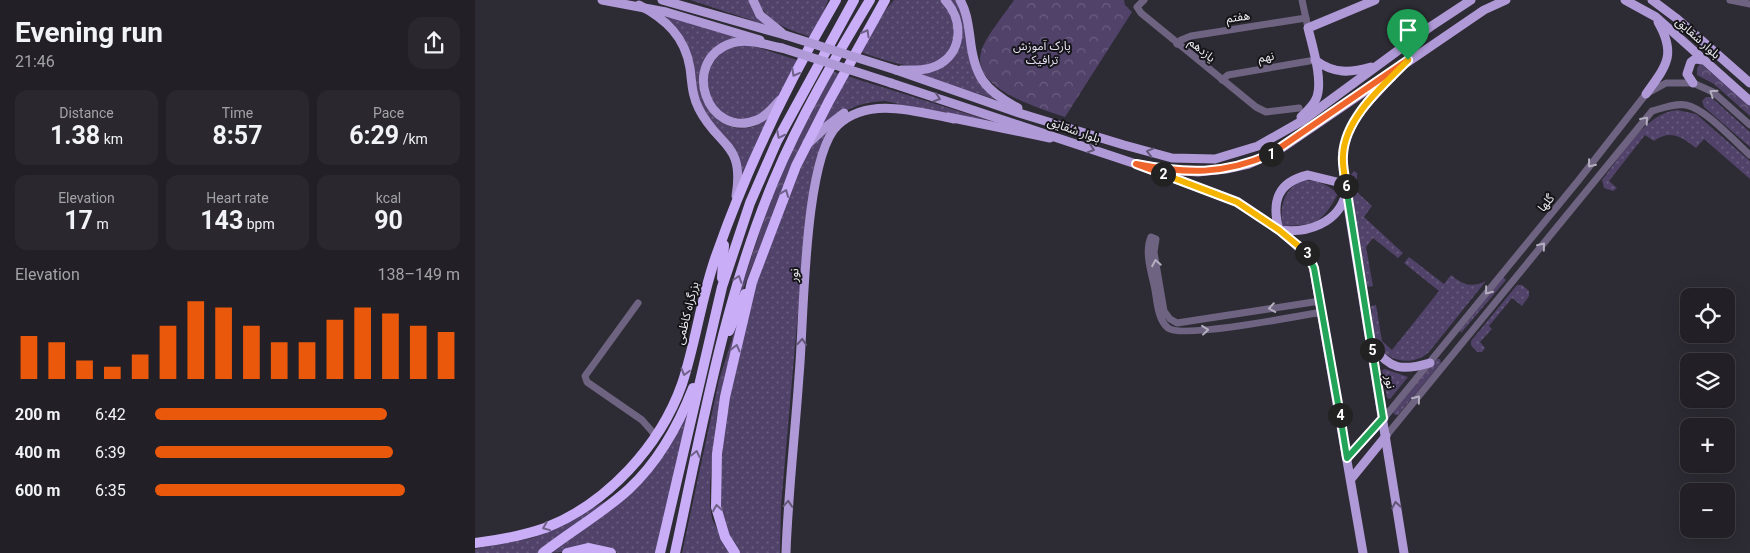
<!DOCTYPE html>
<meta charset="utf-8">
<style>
:root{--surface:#222026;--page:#2a282e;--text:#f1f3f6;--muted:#a2a3a7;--line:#3f3e43;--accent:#ea580c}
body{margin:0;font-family:Roboto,"Noto Sans Arabic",sans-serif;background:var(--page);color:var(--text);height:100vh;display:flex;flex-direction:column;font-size:19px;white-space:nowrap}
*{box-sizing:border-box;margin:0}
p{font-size:16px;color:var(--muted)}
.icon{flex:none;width:28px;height:28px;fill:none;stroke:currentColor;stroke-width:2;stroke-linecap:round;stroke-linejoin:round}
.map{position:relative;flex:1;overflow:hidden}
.drawer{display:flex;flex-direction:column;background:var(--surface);width:475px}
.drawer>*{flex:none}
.tools{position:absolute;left:1205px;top:288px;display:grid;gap:10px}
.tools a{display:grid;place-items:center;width:55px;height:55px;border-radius:10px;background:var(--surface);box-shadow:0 5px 20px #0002,0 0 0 1px var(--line);font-size:25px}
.pin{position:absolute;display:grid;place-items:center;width:42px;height:42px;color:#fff;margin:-51px -21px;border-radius:50% 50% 50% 0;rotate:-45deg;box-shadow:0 0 5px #0007}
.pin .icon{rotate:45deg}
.km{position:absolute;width:25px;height:25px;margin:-12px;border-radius:50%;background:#222;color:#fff;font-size:14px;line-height:25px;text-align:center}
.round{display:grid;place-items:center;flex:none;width:52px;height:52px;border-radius:15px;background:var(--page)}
.headline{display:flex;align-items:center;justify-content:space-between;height:85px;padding:0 15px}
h1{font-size:28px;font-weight:700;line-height:38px}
.metrics{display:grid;grid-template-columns:repeat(3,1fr);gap:8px;height:85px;padding:5px 15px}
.metrics div{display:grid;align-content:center;border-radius:12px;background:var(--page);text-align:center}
.metrics b{font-size:25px;font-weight:700}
.metrics small{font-size:14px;font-weight:400}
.metrics p{font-size:14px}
.chart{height:140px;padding:10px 15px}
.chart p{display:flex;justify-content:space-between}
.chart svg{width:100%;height:90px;margin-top:5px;stroke:var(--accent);stroke-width:6}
ul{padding:0 15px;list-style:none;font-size:16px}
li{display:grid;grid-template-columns:80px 60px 1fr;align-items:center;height:38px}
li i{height:12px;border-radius:6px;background:var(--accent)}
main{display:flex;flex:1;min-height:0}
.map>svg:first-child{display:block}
.grass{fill:url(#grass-dots)}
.forest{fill:url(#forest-crowns)}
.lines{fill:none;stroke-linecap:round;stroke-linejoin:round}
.minor{stroke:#6e6381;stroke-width:7}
.major{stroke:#af99d6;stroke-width:9}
.highway{stroke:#c9aef7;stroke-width:10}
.major-bridge{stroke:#af99d6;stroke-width:9}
.oneway{stroke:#6f6188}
.oneway2{stroke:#b4afbf}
.oneway3{stroke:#625677}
.split-1-casing{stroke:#fff;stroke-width:10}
.split-2-casing{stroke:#fff;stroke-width:10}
.split-3-casing{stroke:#fff;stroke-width:10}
.split-4-casing{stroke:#fff;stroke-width:10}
.split-5-casing{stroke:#fff;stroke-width:10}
.split-6-casing{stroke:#fff;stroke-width:10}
.split-7-casing{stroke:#fff;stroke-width:10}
.split-1{stroke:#f0652b;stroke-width:6}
.split-2{stroke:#f0652b;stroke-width:6}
.split-3{stroke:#f5b400;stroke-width:6}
.split-4{stroke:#22a559;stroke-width:6}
.split-5{stroke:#22a559;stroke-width:6}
.split-6{stroke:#22a559;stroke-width:6}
.split-7{stroke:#f5b400;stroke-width:6}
.labels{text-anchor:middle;stroke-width:4;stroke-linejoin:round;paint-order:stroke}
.street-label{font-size:12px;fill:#eeedf2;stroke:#151418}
.park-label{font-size:12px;fill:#e7e1f4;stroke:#151418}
</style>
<main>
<section class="drawer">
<div class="headline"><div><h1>Evening run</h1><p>21:46</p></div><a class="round"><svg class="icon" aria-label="share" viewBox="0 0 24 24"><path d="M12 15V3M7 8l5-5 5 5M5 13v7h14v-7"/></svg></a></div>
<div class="metrics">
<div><p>Distance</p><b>1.38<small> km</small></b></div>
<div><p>Time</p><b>8:57</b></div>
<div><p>Pace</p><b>6:29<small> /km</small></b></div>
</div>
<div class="metrics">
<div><p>Elevation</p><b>17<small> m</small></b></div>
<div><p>Heart rate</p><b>143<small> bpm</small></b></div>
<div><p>kcal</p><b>90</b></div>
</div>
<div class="chart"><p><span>Elevation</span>138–149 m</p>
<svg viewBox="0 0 160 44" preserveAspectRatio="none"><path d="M5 44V23M15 44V26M25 44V35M35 44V38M45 44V32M55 44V18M65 44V6M75 44V9M85 44V18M95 44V26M105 44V26M115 44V15M125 44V9M135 44V12M145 44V18M155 44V21"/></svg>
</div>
<ul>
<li><b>200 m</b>6:42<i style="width:76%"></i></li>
<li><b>400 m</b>6:39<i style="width:78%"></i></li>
<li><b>600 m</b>6:35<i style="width:82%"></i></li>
</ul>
</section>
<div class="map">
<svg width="1275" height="553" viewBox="0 0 1275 553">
<defs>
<pattern id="grass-dots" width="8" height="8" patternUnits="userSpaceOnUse" patternTransform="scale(1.25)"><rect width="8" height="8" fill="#51426a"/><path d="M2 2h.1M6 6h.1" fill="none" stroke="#6a5e80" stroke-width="1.8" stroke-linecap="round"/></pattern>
<pattern id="forest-crowns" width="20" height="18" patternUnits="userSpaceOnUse" patternTransform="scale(1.25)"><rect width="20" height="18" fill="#51426a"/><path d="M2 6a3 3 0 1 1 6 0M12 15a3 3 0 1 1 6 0" fill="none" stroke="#6a5e80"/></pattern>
</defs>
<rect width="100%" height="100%" fill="#2d2b33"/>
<g class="grass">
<polygon points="215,0 274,0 278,10 291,25"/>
<path d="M282 0H353L347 16 335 37C312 29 293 23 282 0Z"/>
<path d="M419 0H465C476 11 481 23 478 38 469 84 414 62 386 52L408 13Z"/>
<polygon points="475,0 481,0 490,20 497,68 526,101 439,73 463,69 487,32 483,11"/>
<path d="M189 15 273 39C263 40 251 40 243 46 193 80 251 160 296 115L266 182 259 148 235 119 224 101 212 44 200 26Z"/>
<path d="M272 44 322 60C315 74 308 96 295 107 244 152 194 55 272 44Z"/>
<path d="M372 76 544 130 410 101C379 102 360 115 338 137Z"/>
<polygon points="1231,97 1236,97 1275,132 1275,147 1229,107 1227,101"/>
<path d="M415 105 438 109 402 106 380 112 358 125 345 152 331 221 306 506 305 553H264C254 538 247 523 245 504 244 489 246 474 247 459 252 371 278 280 312 199 320 179 327 158 339 140 356 117 387 104 415 105Z"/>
<path d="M1202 110 1221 114 1275 161V179L1229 139 1221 148C1207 137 1195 129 1179 141L1170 135 1134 181 1142 188 1138 191 1129 188 1127 180C1146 156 1170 113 1202 110Z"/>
<polygon points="879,171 882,173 882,192 897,206 889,217 928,253 923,258 898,238 891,247 898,286 892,287 874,177"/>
<path d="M826 180C842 180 851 183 863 194 846 224 841 225 807 226 805 205 808 192 826 180Z"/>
<path d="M934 257 969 284 976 275C988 285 997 288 1011 281L954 352C940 366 913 363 903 345 897 335 898 318 896 306L901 305 907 341 917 350 964 291 929 263Z"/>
<polygon points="1028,277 1031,280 986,333 985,331"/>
<polygon points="1042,285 1047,285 1054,291 1054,296 1047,306 1037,298 1014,326 1017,329 1005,342 1010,348 1007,352 1002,352 996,345 996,341"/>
<polygon points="265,314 241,421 235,484 235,505 237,519 255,553 207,553 244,380"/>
<polygon points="962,359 965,359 966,363 923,415 920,415 918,412"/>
<polygon points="910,369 933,377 915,399 912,398 907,370"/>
<polygon points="215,402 182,553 143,553 134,549 73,553 156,491"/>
<polygon points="139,497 63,553 0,553 0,549 58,538"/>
</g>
<g class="forest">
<path d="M539 0H649L650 5 657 12 590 117C565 108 496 89 506 52 509 39 531 12 539 0Z"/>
<polygon points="1225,63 1275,104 1275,116 1239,84 1222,75 1222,69"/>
<polygon points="358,71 365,74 315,172 255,322 295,201 318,149"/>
</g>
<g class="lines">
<g class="minor">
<polyline points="669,0 662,7 666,13 781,107 791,112 824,108"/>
<polyline points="827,0 833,28"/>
<polyline points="1255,0 1275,4"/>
<polyline points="702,44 706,40 716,36 831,18"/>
<polyline points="747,80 753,75 840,60"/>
<path d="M845 301 702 323 695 319 689 311 679 252 681 239 676 237C669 253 677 274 680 290 682 302 683 320 693 328 706 339 824 316 847 312"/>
<polyline points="163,303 110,376 112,382 167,420 181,436"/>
<polyline points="909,418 1103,181 1171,94 1191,83 1218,83 1238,92 1275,125"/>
<path d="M911 436 1177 111C1188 108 1200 103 1211 105 1231 109 1259 141 1275 155"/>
</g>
<g class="major">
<polyline points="127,0 191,12 285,40"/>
<polyline points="187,0 310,35"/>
<polyline points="278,0 285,15 306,32"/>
<path d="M485 0C492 12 493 24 495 37 499 76 509 90 543 108"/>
<polyline points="1150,0 1181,17 1275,101"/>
<polyline points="1177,0 1201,18 1275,83"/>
<path d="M164 5C191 19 210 37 215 68 217 83 217 96 224 109 243 147 270 142 261 196"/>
<path d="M840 60C859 74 875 73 896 67"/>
<polyline points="421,70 544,113 649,145 697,158 740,159 783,146 827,121 955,27 996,0"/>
<path d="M426 70C438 70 450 71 461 66 488 54 489 20 470 0"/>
<path d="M917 77C897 97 870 123 868 154 867 167 871 180 871 193L929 553"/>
<polyline points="416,83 661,164 695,170 723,172 751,169 774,164 801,152 1009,10 1031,0"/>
<polyline points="1218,83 1212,74 1216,62 1220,59 1229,60"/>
<path d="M1171 94C1191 66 1202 55 1183 22"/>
<path d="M305 100C298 107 292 116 282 120 232 140 204 60 257 43 272 38 292 45 307 48"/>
<polyline points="473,117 575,138"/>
<path d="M826 117C831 112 838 106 841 99 849 82 837 45 833 28L900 0"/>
<polyline points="335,142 352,126 369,113"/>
<polyline points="685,173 762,202 804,230 837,259 888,553"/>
<path d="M833 175 862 182 871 193C864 223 832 234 804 230 796 201 803 182 833 175Z"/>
<path d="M898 346C915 370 927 371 955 363"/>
<polyline points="872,458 909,418"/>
<polyline points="876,479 911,436"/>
<path d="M311 553C313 494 320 435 324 376 329 325 328 157 363 125 394 96 442 112 479 119"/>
</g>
<g class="highway">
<polyline points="247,278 249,245"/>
<polyline points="254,331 270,294"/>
<path d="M0 543C24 540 47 536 70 528 132 504 185 446 207 384 221 342 226 298 241 256 272 167 313 82 361 0"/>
<path d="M68 553C96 531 128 513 154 489 183 462 204 424 218 388"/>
<polyline points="92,553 113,548 136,553"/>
<polyline points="185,553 247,287 275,203 302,141 379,0"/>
<path d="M200 553C227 428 249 299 299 180 325 118 360 58 395 0"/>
<polyline points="260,553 250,537 241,507 242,454 250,397 277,282 321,166 354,101 410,0"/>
</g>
<g class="major-bridge">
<polyline points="310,35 421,70"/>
<polyline points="307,48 416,83"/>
</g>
</g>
<defs><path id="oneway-chevron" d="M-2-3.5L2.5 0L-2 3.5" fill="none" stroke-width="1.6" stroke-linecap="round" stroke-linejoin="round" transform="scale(1.25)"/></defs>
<g class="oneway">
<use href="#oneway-chevron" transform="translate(391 33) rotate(-61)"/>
<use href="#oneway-chevron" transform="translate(320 73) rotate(119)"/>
<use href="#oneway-chevron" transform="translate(305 135) rotate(117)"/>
<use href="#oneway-chevron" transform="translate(310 193) rotate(-68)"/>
<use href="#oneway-chevron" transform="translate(263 279) rotate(-72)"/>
<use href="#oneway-chevron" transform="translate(261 348) rotate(-76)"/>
<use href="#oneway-chevron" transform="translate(210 372) rotate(106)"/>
<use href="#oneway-chevron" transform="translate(221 454) rotate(-78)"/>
<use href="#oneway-chevron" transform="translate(242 508) rotate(-99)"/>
<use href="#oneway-chevron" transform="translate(71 527) rotate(158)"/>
</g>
<g class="oneway2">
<use href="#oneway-chevron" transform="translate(1238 93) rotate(-146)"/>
<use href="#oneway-chevron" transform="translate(1170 120) rotate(-49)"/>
<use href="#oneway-chevron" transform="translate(1116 164) rotate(128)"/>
<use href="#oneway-chevron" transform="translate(1067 246) rotate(-51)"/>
<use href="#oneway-chevron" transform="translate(681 263) rotate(-100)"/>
<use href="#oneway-chevron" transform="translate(1013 291) rotate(129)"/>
<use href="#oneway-chevron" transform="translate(797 308) rotate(171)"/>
<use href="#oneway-chevron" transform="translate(730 330) rotate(-6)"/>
<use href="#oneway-chevron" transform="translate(942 399) rotate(-51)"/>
</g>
<g class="oneway3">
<use href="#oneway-chevron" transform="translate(462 98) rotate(18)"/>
<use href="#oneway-chevron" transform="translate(616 149) rotate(18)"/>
<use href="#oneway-chevron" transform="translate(675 152) rotate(-165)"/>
<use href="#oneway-chevron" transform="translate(327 342) rotate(-86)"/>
<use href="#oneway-chevron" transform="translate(313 504) rotate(-86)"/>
<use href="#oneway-chevron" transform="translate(921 505) rotate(-99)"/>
</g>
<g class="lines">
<g class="split-1-casing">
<polyline id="split-1" points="796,154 933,60"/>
</g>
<g class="split-2-casing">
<path id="split-2" d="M688 174 661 164C712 174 748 175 796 154"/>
</g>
<g class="split-3-casing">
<polyline id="split-3" points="688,174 762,202 804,230 832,253"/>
</g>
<g class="split-4-casing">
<polyline id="split-4" points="832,253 839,268 865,415"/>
</g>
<g class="split-5-casing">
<polyline id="split-5" points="865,415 872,458 908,418 897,350"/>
</g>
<g class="split-6-casing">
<polyline id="split-6" points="871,186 897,350"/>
</g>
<g class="split-7-casing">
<path id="split-7" d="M871 186C870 176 867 165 868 155 870 117 909 85 933 60"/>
</g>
<use href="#split-1" class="split-1"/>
<use href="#split-2" class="split-2"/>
<use href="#split-3" class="split-3"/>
<use href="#split-4" class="split-4"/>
<use href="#split-5" class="split-5"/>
<use href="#split-6" class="split-6"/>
<use href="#split-7" class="split-7"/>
</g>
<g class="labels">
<g class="street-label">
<text transform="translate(763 17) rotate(-9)" y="4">هفتم</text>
<text transform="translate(1223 38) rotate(42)" y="4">بلوار شقایق</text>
<text transform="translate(727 50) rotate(39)" y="4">یازدهم</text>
<text transform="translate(791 57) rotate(-10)" y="4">نهم</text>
<text transform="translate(599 130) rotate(20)" y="4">بلوار شقایق</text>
<text transform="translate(1071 203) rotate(-51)" y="4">گلها</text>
<text transform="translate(319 275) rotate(-86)" y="4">نور</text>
<text transform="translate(212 313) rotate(-76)" y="4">بزرگراه کاظمی</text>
<text transform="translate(915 382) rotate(81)" y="4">نور</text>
</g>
<g class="park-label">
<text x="567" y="50">پارک آموزش<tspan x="567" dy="14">ترافیک</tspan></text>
</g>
</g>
</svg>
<div class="tools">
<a><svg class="icon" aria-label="locate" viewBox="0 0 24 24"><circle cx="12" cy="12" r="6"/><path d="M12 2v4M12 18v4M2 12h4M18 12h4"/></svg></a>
<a><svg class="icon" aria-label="layers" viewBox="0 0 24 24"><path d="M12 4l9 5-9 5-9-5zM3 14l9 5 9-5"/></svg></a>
<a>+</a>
<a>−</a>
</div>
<div class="pin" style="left:933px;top:60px;background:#1e9e55"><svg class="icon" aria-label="arrive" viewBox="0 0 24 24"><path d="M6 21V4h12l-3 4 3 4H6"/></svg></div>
<b class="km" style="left:796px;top:154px">1</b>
<b class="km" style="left:688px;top:174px">2</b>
<b class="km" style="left:832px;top:253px">3</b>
<b class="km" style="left:865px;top:415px">4</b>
<b class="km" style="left:897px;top:350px">5</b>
<b class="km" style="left:871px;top:186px">6</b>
</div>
</main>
